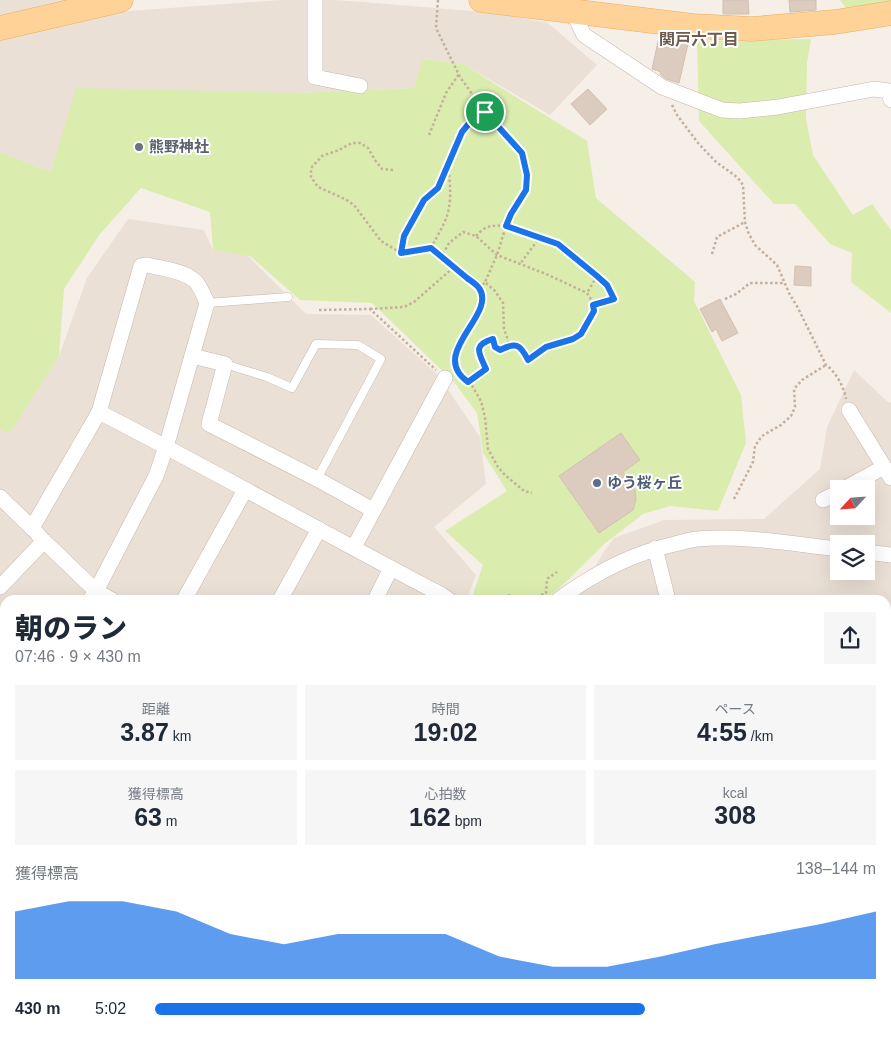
<!DOCTYPE html>
<html lang="ja">
<meta charset="utf-8">
<style>
:root{--surface:#fff;--page:#f6f6f7;--text:#1f2937;--muted:#747a83;--accent:#1a73e8}
body{margin:0;font-family:Arial,"Noto Sans JP",sans-serif;background:var(--page);color:var(--text);height:100vh;display:flex;flex-direction:column;font-size:19px;white-space:nowrap}
*{box-sizing:border-box;margin:0}
p{font-size:16px;color:var(--muted)}
.icon{flex:none;width:28px;height:28px;fill:none;stroke:currentColor;stroke-width:2;stroke-linecap:round;stroke-linejoin:round}
.map{position:relative;flex:1;overflow:hidden}
.drawer{position:absolute;left:0px;top:595px;width:891px;height:444px;display:flex;flex-direction:column;background:var(--surface);border-radius:15px 15px 0 0;box-shadow:0 5px 20px #0002}
.drawer>*{flex:none}
.needle{width:32px;rotate:244deg}
.fabs{position:absolute;left:830px;top:480px;display:grid;gap:10px}
.fabs a{display:grid;place-items:center;width:45px;height:45px;border-radius:0px;background:var(--surface);box-shadow:0 5px 20px #0002;font-size:25px}
.pin{position:absolute;display:grid;place-items:center;width:42px;height:42px;color:#fff;margin:-21px;border:2px solid #fff;border-radius:50%;box-shadow:0 1px 5px #0007}
.round{display:grid;place-items:center;flex:none;width:52px;height:52px;border-radius:0px;background:var(--page)}
.summary{display:flex;align-items:center;justify-content:space-between;height:85px;padding:0 15px}
h1{font-size:28px;font-weight:800;line-height:38px}
.stats{display:grid;grid-template-columns:repeat(3,1fr);gap:8px;height:85px;padding:5px 15px}
.stats div{display:grid;align-content:center;border-radius:0px;background:var(--page);text-align:center}
.stats b{font-size:25px;font-weight:800}
.stats small{font-size:14px;font-weight:400}
.stats p{font-size:14px}
.chart{height:140px;padding:10px 15px}
.chart p{display:flex;justify-content:space-between}
.chart svg{width:100%;height:90px;margin-top:5px;fill:var(--accent);opacity:.7}
ul{padding:0 15px;list-style:none;font-size:16px}
li{display:grid;grid-template-columns:80px 60px 1fr;align-items:center;height:38px}
li i{height:12px;border-radius:6px;background:var(--accent)}
.map>svg:first-child{display:block}
.residential{fill:#eae0d6;fill-rule:evenodd}
.green{fill:#daedae}
.building{fill:#dbccbf;stroke:#d3c0af}
.lines{fill:none;stroke-linecap:round;stroke-linejoin:round}
.service-casing{stroke:#c5b8ad;stroke-width:9}
.minor-casing{stroke:#c5b8ad;stroke-width:16}
.tertiary-casing{stroke:#c5b8ad;stroke-width:20}
.primary-casing{stroke:#eead5e;stroke-width:25}
.path{stroke:#c5af9a;stroke-width:2.5;stroke-dasharray:2.5 2.5;stroke-linecap:butt}
.service{stroke:#fff;stroke-width:8}
.minor{stroke:#fff;stroke-width:15}
.tertiary{stroke:#fff;stroke-width:19}
.primary{stroke:#ffd297;stroke-width:24}
.route-casing{stroke:#fff;stroke-width:10}
.route{stroke:#1a73e8;stroke-width:6}
.worship-dot{fill:#6b7280;stroke:#fff;stroke-width:2}
.service-dot{fill:#5c6f8a;stroke:#fff;stroke-width:2}
.labels{text-anchor:middle;stroke-width:4;stroke-linejoin:round;paint-order:stroke}
.worship-label{font-size:15px;font-weight:bold;fill:#5b616d;stroke:#fff;text-anchor:start}
.service-label{font-size:15px;font-weight:bold;fill:#4e5e75;stroke:#fff;text-anchor:start}
.neighbourhood-label{font-size:16px;font-weight:bold;fill:#6d5b4c;stroke:#fff}
</style>
<div class="map">
<svg width="891" height="1038" viewBox="0 0 891 1038">
<rect width="100%" height="100%" fill="#f5efe8"/>
<g class="residential">
<polygon points="0,0 109,0 110,15 129,11 281,0 333,0 362,2 495,13 548,23 597,65 550,115 463,64 424,59 414,88 296,93 51,172 0,152"/>
<polygon points="128,219 204,230 213,250 247,255 306,314 371,315 438,375 480,437 486,484 434,527 476,575 466,600 5,600 5,1005 0,1002 0,429 10,432 59,356 87,278"/>
<path d="M854 370 889 403 891 402V872L886 871V600H567L582 589 603 553 614 538 664 520 764 519 820 469 827 427ZM839 489H866V516H839ZM839 544H866V571H839Z"/>
<polygon points="886,971 891,972 891,1038 523,1038 527,1034 886,1034"/>
<polygon points="60,1034 315,1034 308,1038 68,1038"/>
</g>
<g class="green">
<polygon points="840,0 891,0 891,2 846,8"/>
<polygon points="811,39 807,63 806,119 813,155 853,215 872,204 891,230 891,313 851,282 852,253 830,244 795,204 774,204 699,121 697,41"/>
<polygon points="423,59 463,64 587,141 596,198 695,282 694,301 741,395 746,443 718,511 670,506 643,514 603,545 566,582 545,600 471,600 483,565 445,531 507,491 483,453 477,413 454,382 372,303 300,300 250,256 213,250 210,212 141,188 100,234 64,289 59,356 10,433 0,429 0,152 51,172 76,88 296,93 414,88"/>
</g>
<g class="building">
<polygon points="723,0 748,0 749,14 723,14"/>
<polygon points="789,0 816,0 816,10 790,12"/>
<polygon points="659,37 688,44 679,83 666,79 660,74 661,72 652,69"/>
<polygon points="588,89 607,109 590,125 571,104"/>
<polygon points="795,266 811,267 811,286 794,285"/>
<polygon points="720,299 738,333 722,341 716,329 712,332 700,309"/>
<polygon points="621,433 640,460 623,472 635,490 636,500 633,510 599,533 559,476"/>
</g>
<g class="lines">
<g class="service-casing">
<g id="service">
<polyline points="207,303 288,297"/>
<polyline points="225,364 267,377 292,388 316,344 358,345 381,359 317,479"/>
</g>
</g>
<g class="minor-casing">
<g id="minor">
<polyline points="315,0 315,77 360,86"/>
<polyline points="572,11 584,35 662,87 722,110 740,111 778,107 874,89 889,91 891,100"/>
<polyline points="192,356 225,364 209,424 317,479 373,510"/>
<polyline points="849,410 891,478"/>
<path d="M99 412C214 471 327 535 442 595L449 600"/>
<polyline points="844,489 884,467"/>
<polyline points="0,497 32,528 44,541 96,591 112,600"/>
<polyline points="823,500 839,492"/>
<path d="M32 528 99 412 141 266 147 265C160 268 187 271 196 282 201 288 204 296 207 303L166 447 156 476 96 591 90 600"/>
<polyline points="354,547 445,378"/>
<polyline points="655,548 668,600"/>
<polyline points="866,552 891,555"/>
<polyline points="0,587 44,541"/>
<polyline points="184,600 245,490"/>
<polyline points="280,600 319,529"/>
<polyline points="375,600 391,568"/>
<path d="M558 600C593 574 633 553 675 544 682 542 690 540 697 539 743 535 793 544 839 549"/>
<polyline points="886,682 891,628"/>
<polyline points="0,726 5,719"/>
<polyline points="886,733 891,734"/>
<polyline points="0,823 5,826"/>
<polyline points="886,826 891,827"/>
<polyline points="0,919 5,922"/>
<polyline points="0,1013 5,1015"/>
<polyline points="886,1015 891,1015"/>
<polyline points="41,1034 50,1038"/>
<polyline points="528,1034 530,1038"/>
<polyline points="637,1034 637,1038"/>
<polyline points="327,1038 332,1034"/>
<polyline points="848,1038 848,1034"/>
</g>
</g>
<g class="tertiary-casing">
<g id="tertiary">
<polyline points="886,919 891,919"/>
<polyline points="462,1038 466,1034"/>
</g>
</g>
<g class="primary-casing">
<g id="primary">
<polyline points="481,0 693,26 752,29 835,22 891,13"/>
<polyline points="0,28 121,0"/>
</g>
</g>
<g class="path">
<polyline points="438,0 436,28 460,77 485,112 523,153 527,175 526,190 511,214 506,226 540,237 520,264"/>
<path d="M672 105 677 115 698 143 715 161 738 178 743 185 745 222 748 232 755 245 777 265 789 293 798 308 826 365C836 372 844 387 846 399"/>
<polyline points="429,135 446,93 459,74"/>
<polyline points="393,170 382,169 375,160 368,148 360,143 352,143 339,150 322,156 311,168 311,177 318,187 345,199 354,205 381,241 401,253 431,249 442,256"/>
<path d="M476 236C486 225 492 225 506 226L497 255 485 282"/>
<polyline points="540,237 558,244 597,276 587,293"/>
<path d="M431 248C436 238 443 227 447 216 452 200 450 182 448 165"/>
<polyline points="401,253 404,236 424,200 438,188 462,132 471,121 485,112"/>
<polyline points="712,254 717,237 745,222"/>
<polyline points="479,289 482,297 480,310 455,353 456,365 462,377 471,384 481,401 485,417 488,449 498,467 505,475 524,491 532,493"/>
<polyline points="725,299 736,294 750,283 785,283"/>
<polyline points="593,305 614,299 607,285 597,276"/>
<polyline points="370,309 404,307 414,302 454,267"/>
<polyline points="319,310 370,309 436,370"/>
<path d="M468 382 486 369C479 353 472 345 493 339L495 347 500 350C516 342 520 344 528 360L546 347 573 339 581 334 594 311 592 301 587 293 546 274 497 255 476 236 463 232 449 243 442 256 479 289 485 282 495 291 503 303 504 329 510 346"/>
<polyline points="734,499 753,462 755,446 762,436 781,425 791,416 795,407 794,389 802,380 826,365"/>
<polyline points="508,595 518,599 523,600"/>
<polyline points="527,600 544,594"/>
<polyline points="538,600 546,593 547,579 557,572"/>
<polyline points="250,1034 252,1038"/>
</g>
<use href="#service" class="service"/>
<use href="#minor" class="minor"/>
<use href="#tertiary" class="tertiary"/>
<use href="#primary" class="primary"/>
</g>
<g class="lines">
<g class="route-casing">
<path id="route" d="M485 112 522 153 527 175 526 190 511 214 506 226 558 244 597 276 607 285 614 299 593 305 594 311 581 334 573 339 546 347 528 360C520 344 516 342 500 350L495 347 493 339C472 345 479 353 486 369L468 382C427 353 498 315 479 288 476 284 471 281 467 278 455 268 443 258 431 248L401 253 404 236 424 200 438 188 462 132 471 121Z"/>
</g>
<use href="#route" class="route"/>
</g>
<circle class="worship-dot" cx="139" cy="147" r="5"/>
<circle class="service-dot" cx="597" cy="483" r="5"/>
<g class="labels">
<g class="worship-label">
<text x="149" y="152">熊野神社</text>
</g>
<g class="service-label">
<text x="607" y="488">ゆう桜ヶ丘</text>
</g>
<g class="neighbourhood-label">
<text x="699" y="45">関戸六丁目</text>
</g>
</g>
</svg>
<div class="fabs">
<a><svg class="needle" viewBox="-14 -14 28 28"><path d="M0-13l5 13h-10z" fill="#e53935"/><path d="M0 13l5-13h-10z" fill="#747a83"/></svg></a>
<a><svg class="icon" aria-label="layers" viewBox="0 0 24 24"><path d="M12 4l9 5-9 5-9-5zM3 14l9 5 9-5"/></svg></a>
</div>
<div class="pin" style="left:485px;top:112px;background:#1e9e55"><svg class="icon" aria-label="arrive" viewBox="0 0 24 24"><path d="M6 21V4h12l-3 4 3 4H6"/></svg></div>
<section class="drawer">
<div class="summary"><div><h1>朝のラン</h1><p>07:46 · 9 × 430 m</p></div><a class="round"><svg class="icon" aria-label="share" viewBox="0 0 24 24"><path d="M12 15V3M7 8l5-5 5 5M5 13v7h14v-7"/></svg></a></div>
<div class="stats">
<div><p>距離</p><b>3.87<small> km</small></b></div>
<div><p>時間</p><b>19:02</b></div>
<div><p>ペース</p><b>4:55<small> /km</small></b></div>
</div>
<div class="stats">
<div><p>獲得標高</p><b>63<small> m</small></b></div>
<div><p>心拍数</p><b>162<small> bpm</small></b></div>
<div><p>kcal</p><b>308</b></div>
</div>
<div class="chart"><p><span>獲得標高</span>138–144 m</p>
<svg viewBox="0 0 160 44" preserveAspectRatio="none"><path d="M0 44V11L10 6L20 6L30 11L40 22L50 27L60 22L70 22L80 22L90 33L100 38L110 38L120 33L130 27L140 22L150 17L160 11V44z"/></svg>
</div>
<ul>
<li><b>430 m</b>5:02<i style="width:68%"></i></li>
</ul>
</section>
</div>
